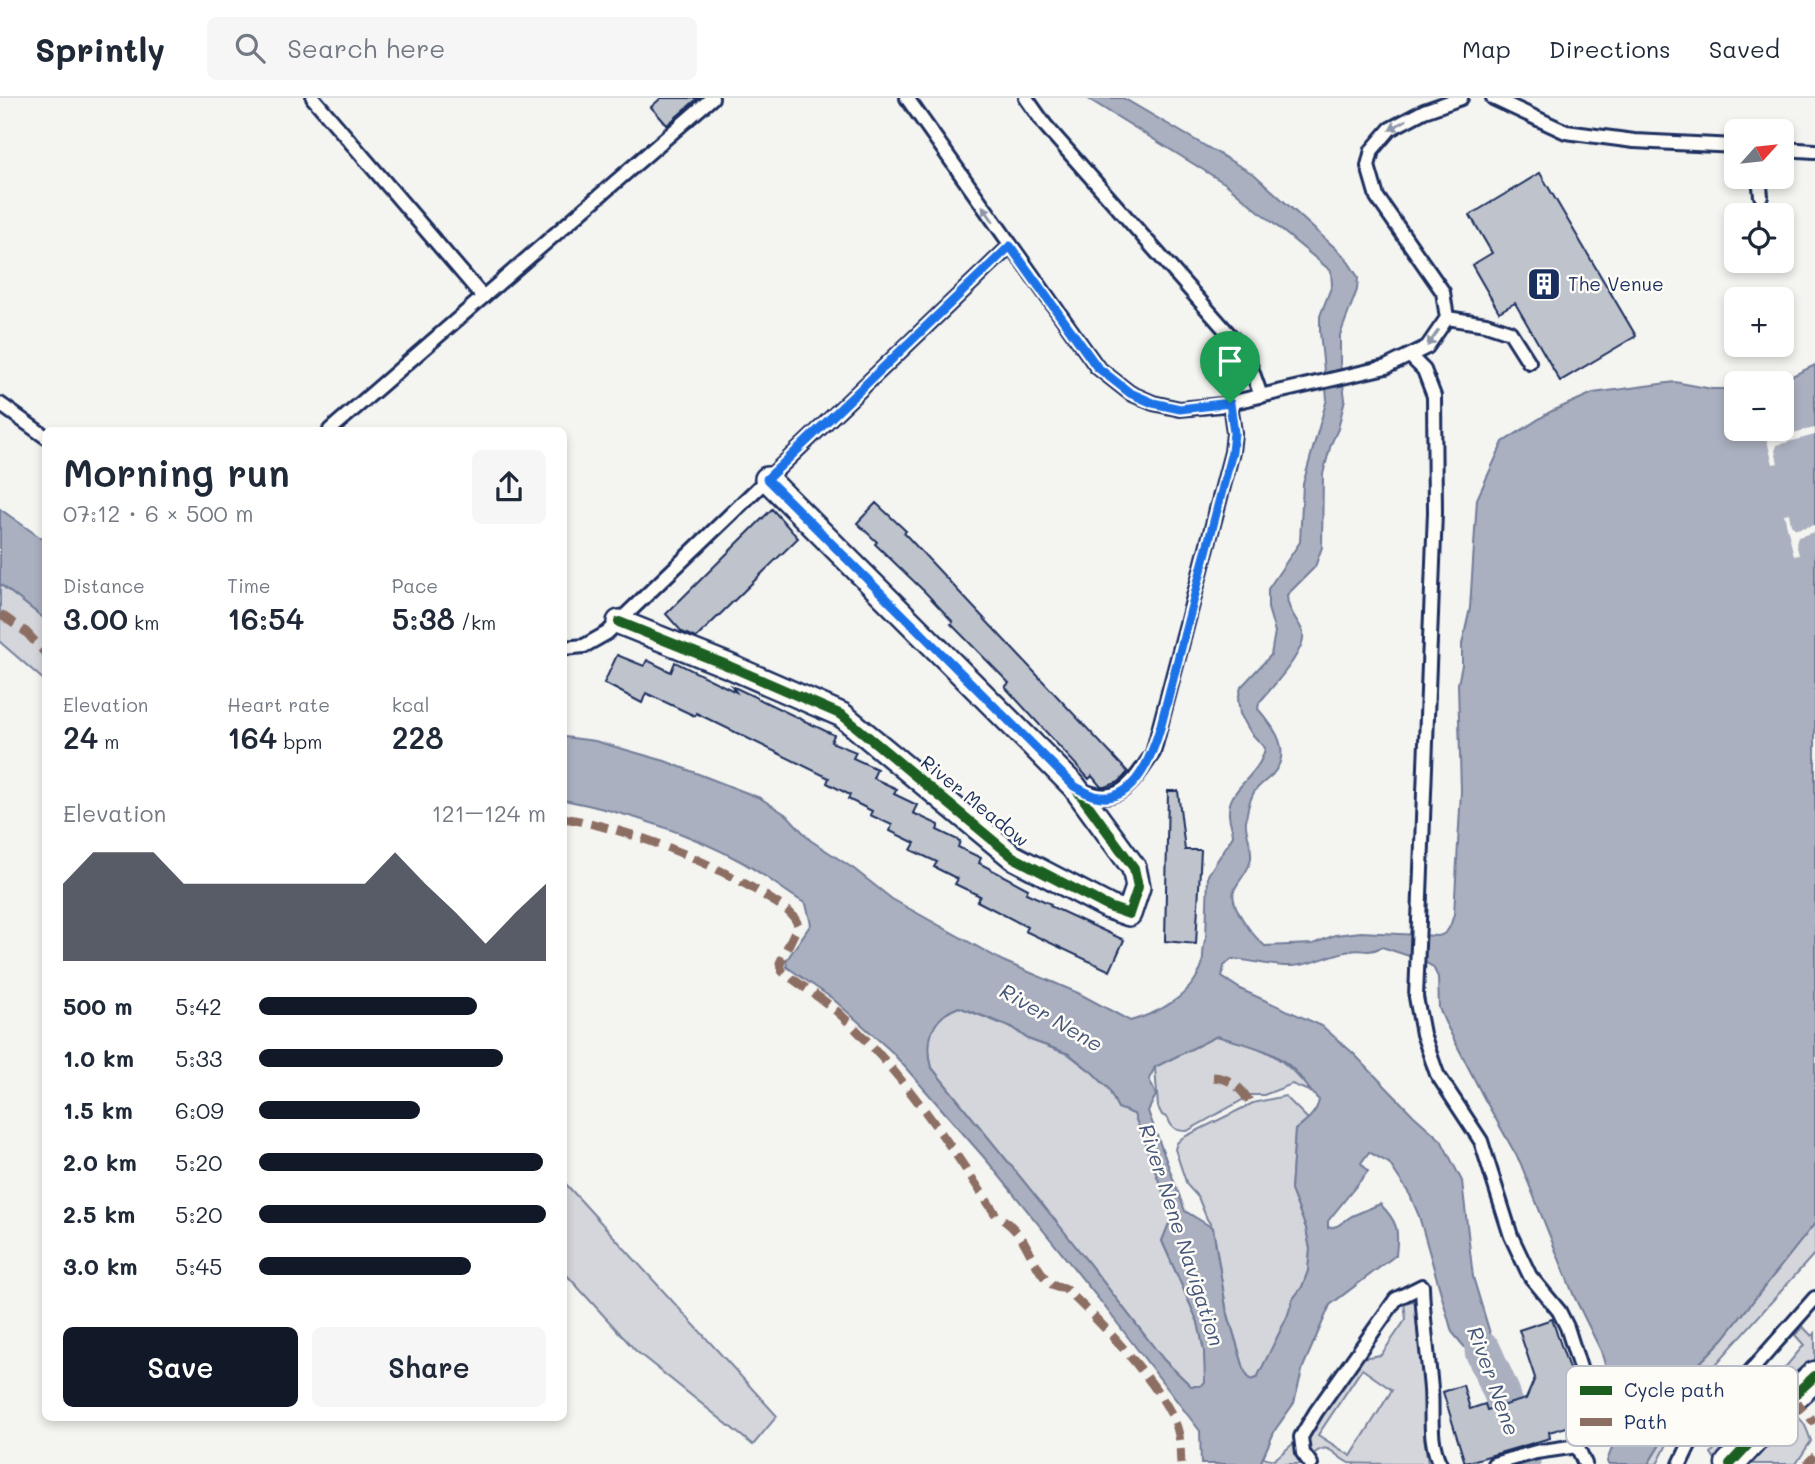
<!DOCTYPE html>
<meta charset="utf-8">
<style>
:root{--surface:#fff;--page:#f6f6f7;--text:#1f2937;--muted:#747a83;--line:#e0e1e3;--accent:#111827}
body{margin:0;font-family:Mali,sans-serif;background:var(--page);color:var(--text);height:100vh;display:flex;flex-direction:column;font-size:26px;white-space:nowrap}
*{box-sizing:border-box;margin:0}
p{font-size:23px;color:var(--muted)}
.icon{flex:none;width:38px;height:38px;fill:none;stroke:currentColor;stroke-width:2;stroke-linecap:round;stroke-linejoin:round}
.map{position:relative;flex:1;overflow:hidden}
.drawer{position:absolute;left:42px;top:329px;width:525px;height:994px;display:flex;flex-direction:column;background:var(--surface);border-radius:10px;box-shadow:0 4px 10px #0003}
.drawer>*{flex:none}
.needle{width:46px;rotate:63deg}
.controls{position:absolute;left:1724px;top:21px;display:grid;gap:14px}
.controls a{display:grid;place-items:center;width:70px;height:70px;border-radius:10px;background:var(--surface);box-shadow:0 4px 10px #0003;font-size:35px}
.pin{position:absolute;display:grid;place-items:center;width:60px;height:60px;color:#fff;margin:-72px -30px;border-radius:50% 50% 50% 0;rotate:-45deg;box-shadow:0 0 7px #0007}
.pin .icon{rotate:45deg}
.round{display:grid;place-items:center;flex:none;width:74px;height:74px;border-radius:10px;background:var(--page)}
.overview{display:flex;align-items:center;justify-content:space-between;height:119px;padding:0 21px}
h1{font-size:38px;font-weight:600;line-height:52px}
.metrics{display:grid;grid-template-columns:repeat(3,1fr);gap:10px;height:119px;padding:7px 21px}
.metrics div{display:grid;align-content:center}
.metrics b{font-size:30px;font-weight:600}
.metrics small{font-size:19px;font-weight:400}
.metrics p{font-size:19px}
.chart{height:196px;padding:14px 21px}
.chart p{display:flex;justify-content:space-between}
.chart svg{width:100%;height:126px;margin-top:7px;fill:var(--accent);opacity:.7}
.action{display:flex;gap:14px;margin-top:auto;padding:14px 21px}
.action a{flex:1;height:80px;border-radius:10px;background:var(--accent);color:#fff;font-size:28px;font-weight:600;line-height:80px;text-align:center}
.action a+a{background:var(--page);color:var(--text)}
ul{padding:0 21px;list-style:none;font-size:23px}
li{display:grid;grid-template-columns:112px 84px 1fr;align-items:center;height:52px}
li i{height:18px;border-radius:9px;background:var(--accent)}
header{display:flex;align-items:center;gap:42px;box-sizing:border-box;height:98px;padding:0 35px;background:var(--surface);border-bottom:2px solid var(--line)}
header strong{font-size:33px}
nav{display:flex;gap:38px;margin-inline-start:auto;font-size:24px}
.search{width:490px;height:63px;background:var(--page);display:flex;align-items:center;gap:18px;box-sizing:border-box;padding:0 24px;border-radius:10px;color:var(--muted);font-size:26px}
.map>svg:first-child{display:block}
.green{fill:#d4d6db;stroke:#78829c;stroke-width:2;fill-rule:evenodd}
.water{fill:#aab0bf;stroke:#717c98;stroke-width:2;fill-rule:evenodd}
.pier{fill:#f4f4f1}
.lines{fill:none;stroke-linecap:round;stroke-linejoin:round}
.river{stroke:#aab0bf;stroke-width:37}
.building{fill:#bfc3cc;stroke:#1b2f5e;stroke-width:2}
.service-casing{stroke:#1b2f5e;stroke-width:18}
.minor-casing{stroke:#1b2f5e;stroke-width:28}
.tertiary-casing{stroke:#1b2f5e;stroke-width:33}
.service{stroke:#fdfcf7;stroke-width:12}
.minor{stroke:#fdfcf7;stroke-width:23}
.tertiary{stroke:#fdfcf7;stroke-width:28}
.quiet{stroke:#8d6e63;stroke-width:9;stroke-dasharray:18 9;stroke-linecap:butt}
.cycleway-casing{stroke:#fdfcf7;stroke-width:15}
.cycleway{stroke:#1b5e20;stroke-width:10}
.oneway{fill:#8c96aa}
.route-casing{stroke:#fff;stroke-width:14}
.route{stroke:#1a73e8;stroke-width:9}
.labels{text-anchor:middle;stroke-width:5;stroke-linejoin:round;paint-order:stroke}
.poi-label{font-size:19px;fill:#1b2f5e;stroke:#fdfcf7;text-anchor:start}
.street-label{font-size:19px;fill:#1b2f5e;stroke:#fdfcf7}
.water-label{font-size:21px;font-style:italic;fill:#46567b;stroke:#fdfcf7}
.key{fill:#fdfcf7;stroke:#b9bec9;stroke-width:2}
.key-label{font-size:19px;fill:#1b2f5e}
</style>
<header>
<strong>Sprintly</strong>
<div class="search"><svg class="icon" aria-label="search" viewBox="0 0 24 24"><circle cx="10" cy="10" r="6"/><path d="M15 15l6 6"/></svg>Search here</div>
<nav><a>Map</a><a>Directions</a><a>Saved</a></nav>
</header>
<div class="map">
<svg width="1815" height="1366" viewBox="0 0 1815 1366">
<rect width="100%" height="100%" fill="#f4f4f1"/>
<filter id="ink" filterUnits="userSpaceOnUse"><feTurbulence type="fractalNoise" baseFrequency=".0143" numOctaves="2"/><feDisplacementMap in="SourceGraphic" scale="14" xChannelSelector="R" yChannelSelector="G"/><feConvolveMatrix kernelMatrix="1 2 1 2 8 2 1 2 1" color-interpolation-filters="sRGB"/></filter>
<g filter="url(#ink)">
<g class="green">
<polygon points="0,486 45,521 45,583 0,544"/>
<path d="M959 909 1012 930 1028 941 1068 956 1093 975 1108 990 1118 1010 1134 1016 1172 1118 1162 1143 1198 1224 1204 1253 1206 1285 1200 1288H1191L1164 1262 1059 1127 932 970C925 943 930 919 959 909Z"/>
<path d="M1217 938C1265 951 1280 954 1311 994L1292 986 1264 997H1247L1244 1001 1187 1033C1176 1033 1171 1030 1168 1020L1162 1017 1158 1009 1155 969Z"/>
<polygon points="1285,998 1308,1021 1295,1032 1291,1092 1306,1130 1310,1151 1308,1173 1302,1189 1293,1201 1288,1219 1257,1280 1250,1282 1245,1274 1226,1209 1213,1130 1207,1121 1198,1099 1187,1087 1175,1051 1177,1045 1182,1040 1253,1005"/>
<polygon points="564,1084 777,1318 753,1347 636,1253 564,1174"/>
<path d="M1815 1125V1155L1693 1292C1678 1315 1671 1342 1657 1366H1648L1661 1345 1676 1299 1697 1268 1723 1241Z"/>
<path d="M1415 1203 1419 1211 1429 1311 1424 1338 1428 1366C1412 1366 1360 1366 1349 1365 1331 1357 1330 1341 1311 1358 1306 1348 1306 1343 1312 1333L1361 1260 1381 1257 1406 1221 1404 1204ZM1362 1271 1392 1292 1351 1358 1318 1337Z"/>
<polygon points="1803,1229 1812,1238 1815,1235 1815,1261 1768,1305 1717,1364 1711,1355 1762,1296 1752,1286 1755,1282 1767,1291 1804,1247 1795,1237"/>
<path d="M1789 1317C1803 1316 1807 1332 1811 1343L1796 1366H1744Z"/>
<polygon points="1295,1344 1298,1359 1301,1366 1260,1366 1263,1359 1274,1362"/>
</g>
<g class="water">
<path d="M1087 0H1123L1255 77 1345 159 1358 179 1357 192 1340 237V265L1345 301 1338 331 1331 346 1323 376 1322 449 1315 469 1287 497C1287 512 1296 519 1302 532 1311 549 1270 591 1259 605L1258 611C1275 630 1293 654 1272 677 1266 683 1257 688 1253 696 1249 704 1245 719 1246 728 1247 739 1252 748 1251 760 1250 773 1238 782 1234 793 1229 808 1254 839 1265 848L1313 846 1335 837 1361 834 1438 838C1449 836 1451 826 1454 816L1461 693 1458 586 1462 567V546L1470 510 1477 401 1503 344 1550 314 1593 295 1675 284 1712 291H1736V331H1782V285H1769L1792 278 1815 267V1125L1723 1241 1697 1268 1676 1299 1661 1345 1648 1366H1608L1607 1363 1620 1329 1614 1297 1601 1253 1574 1198 1520 1064 1484 1000 1445 924 1439 910 1438 879 1433 869 1421 862 1382 849C1365 857 1365 850 1350 853 1331 856 1313 867 1292 868 1272 869 1252 862 1232 861L1224 868 1222 879 1242 892 1322 928 1353 955 1414 1018 1441 1042 1462 1083 1473 1179 1496 1255 1507 1270 1515 1296 1487 1305 1486 1292 1477 1264 1452 1234 1419 1118 1410 1097 1389 1065 1369 1054 1361 1065 1368 1073 1328 1123V1130L1337 1128 1352 1118 1380 1106C1398 1124 1399 1132 1396 1157L1330 1207 1303 1269 1294 1305 1275 1332 1260 1366H1201L1200 1333 1098 1200 988 1064 891 953 833 901 787 869 786 863 811 826 806 806C784 793 764 776 742 764 687 734 625 714 564 702V639L595 643 665 663 760 700 788 718 810 742 854 771 892 801 1003 863 1078 895 1130 923C1159 915 1192 898 1202 867 1204 858 1202 849 1206 840L1208 777 1233 738C1233 731 1229 723 1229 716 1227 689 1260 679 1265 650L1251 635 1240 616 1238 601 1241 589 1271 557 1275 534 1268 510V491L1300 444 1303 386 1327 301 1320 234V218L1332 187 1331 173 1226 86ZM959 909 1012 929 1028 941 1069 956 1093 975 1108 990 1118 1010 1134 1016 1172 1118 1162 1143 1198 1224 1204 1253 1205 1285 1200 1288H1191L1164 1262 1059 1127 932 970C925 943 931 919 959 909ZM1217 938C1244 946 1274 951 1294 972 1303 981 1309 993 1319 1002 1317 1015 1305 1024 1295 1032L1291 1092 1306 1130 1310 1151 1308 1173 1302 1189 1293 1201 1287 1219 1257 1280 1250 1282 1245 1274 1226 1210 1213 1130 1185 1113 1148 1013 1156 997 1149 981 1155 969Z"/>
<polygon points="0,411 45,443 45,521 0,486"/>
</g>
<g class="pier">
<polygon points="1815,330 1815,337 1777,347 1775,353 1778,365 1773,366 1764,331 1769,331 1770,336 1775,339"/>
<polygon points="1789,415 1791,427 1796,431 1815,427 1815,434 1798,439 1796,445 1799,457 1794,458 1784,416"/>
</g>
<g class="lines">
<polyline class="river" points="1483,1253 1502,1296 1522,1366"/>
</g>
<g class="building">
<polygon points="661,0 698,0 667,27 651,9"/>
<polygon points="1540,75 1636,238 1560,283 1515,205 1499,214 1472,167 1492,155 1470,117"/>
<polygon points="876,405 906,433 904,435 1128,674 1119,684 1105,689 1101,689 1092,678 1089,681 1005,589 1009,585 951,526 953,524 925,494 875,446 877,444 857,425"/>
<polygon points="772,411 798,440 696,540 682,534 666,516"/>
<polygon points="617,557 644,568 647,562 671,574 675,564 736,594 732,588 834,637 831,644 856,654 853,660 877,671 873,680 897,691 894,696 917,707 913,715 939,727 937,732 960,743 958,749 981,760 979,765 1028,791 1026,795 1051,806 1050,808 1124,842 1110,873 1025,833 1027,829 977,803 980,798 955,786 958,781 934,769 937,764 911,752 915,745 890,733 892,727 870,717 872,713 848,701 850,697 827,685 829,680 696,615 695,618 646,595 642,605 604,585"/>
<polygon points="1168,693 1178,693 1185,752 1201,752 1196,846 1165,843"/>
<polygon points="1552,1221 1580,1303 1567,1329 1549,1334 1550,1340 1465,1365 1443,1294 1463,1287 1470,1311 1485,1306 1487,1312 1526,1301 1535,1280 1519,1232"/>
</g>
<g class="lines">
<g class="service-casing">
<g id="service">
<polyline points="313,0 483,199"/>
<polyline points="907,0 1097,269 1130,295 1153,305 1180,311 1221,307 1386,269 1427,249 1447,220 1443,194 1377,99 1368,68 1372,52 1390,31 1424,13 1461,0"/>
<polyline points="1026,0 1045,27 1236,244 1248,261 1261,298"/>
<polyline points="1493,0 1566,34 1634,43 1736,48"/>
<polyline points="1782,51 1815,53"/>
<polyline points="1759,79 1761,98"/>
<polyline points="1447,220 1486,226 1510,234 1529,264"/>
<polyline points="1411,259 1424,272 1434,298 1435,414 1416,899 1423,936 1437,976 1481,1043 1511,1138 1530,1178 1559,1213 1567,1229 1588,1295 1589,1312 1577,1348 1585,1366"/>
<polyline points="0,306 46,339"/>
<polyline points="330,332 712,0"/>
<polyline points="564,550 584,548 607,535 1010,148"/>
<path d="M1080 691C1119 711 1133 684 1153 655L1232 354 1234 335 1230 305"/>
<path d="M1311 1366 1303 1355 1301 1339 1316 1314 1396 1201 1422 1188C1423 1223 1428 1257 1431 1291 1433 1317 1428 1342 1440 1366"/>
<polyline points="1494,1366 1536,1354 1577,1348"/>
<polyline points="1680,1366 1689,1347 1703,1327 1815,1200"/>
</g>
</g>
<g class="minor-casing">
<polyline id="minor" points="619,524 729,568 842,617 1013,759 1109,809 1129,816 1138,789 1134,770 1074,688 767,381"/>
</g>
<g class="tertiary-casing">
<polyline id="tertiary" points="1730,1366 1792,1299 1815,1278"/>
</g>
<use href="#service" class="service"/>
<use href="#minor" class="minor"/>
<use href="#tertiary" class="tertiary"/>
<g class="quiet">
<polyline points="0,516 26,534 46,556"/>
<path d="M564 720C632 732 709 762 767 799 779 807 793 813 798 827L780 865 782 873C801 888 824 901 842 918 901 973 952 1049 996 1117 1005 1122 1013 1129 1020 1138 1031 1152 1043 1192 1064 1190 1095 1217 1169 1295 1178 1333 1181 1344 1180 1356 1181 1366"/>
<path d="M1213 979C1230 980 1240 989 1249 1003"/>
<polyline points="1792,1299 1815,1325"/>
<polyline points="1807,1366 1815,1358"/>
</g>
<g class="cycleway-casing">
<g id="cycleway">
<polyline points="619,524 729,568 842,617 1013,759 1109,809 1129,816 1138,789 1134,770 1074,688 767,381"/>
<polyline points="1730,1366 1792,1299 1815,1278"/>
</g>
</g>
<use href="#cycleway" class="cycleway"/>
</g>
<defs><path id="oneway-solid" d="M-6-.8H1V-3.2L6.5 0L1 3.2V.8H-6Z" transform="scale(1.75)"/></defs>
<g class="oneway">
<use href="#oneway-solid" transform="translate(1398 27) rotate(149)"/>
<use href="#oneway-solid" transform="translate(988 116) rotate(-125)"/>
<use href="#oneway-solid" transform="translate(1433 240) rotate(125)"/>
</g>
</g>
<g class="lines" filter="url(#ink)">
<g class="route-casing">
<path id="route" d="M1010 148 1097 269 1130 295 1153 305 1180 311 1230 305 1234 335 1232 354 1161 627C1153 655 1134 708 1095 698 1088 696 1081 692 1074 688L767 381Z"/>
</g>
<use href="#route" class="route"/>
</g>
<defs>
<g id="building-square" transform="scale(1.75)"><rect x="-9" y="-9" width="18" height="18" rx="4" fill="#1b2f5e" stroke="#fdfcf7"/><path d="M-4-6H4V6H1V3H-1V6H-4ZM-2.5-4.3h1.7v1.8h-1.7ZM.8-4.3h1.7v1.8H.8ZM-2.5-1h1.7V.8h-1.7ZM.8-1h1.7V.8H.8Z" fill="#fff"/></g>
</defs>
<g fill-rule="evenodd">
<use href="#building-square" x="1544" y="186"/>
</g>
<g class="labels">
<g class="poi-label">
<text x="1568" y="193">The Venue</text>
</g>
<g class="street-label">
<text transform="translate(975 703) rotate(39)" y="7">River Meadow</text>
</g>
<g class="water-label">
<text transform="translate(1051 920) rotate(30)" y="7">River Nene</text>
<text transform="translate(1181 1137) rotate(72)" y="7">River Nene Navigation</text>
<text transform="translate(1493 1283) rotate(70)" y="7">River Nene</text>
</g>
</g>
<rect x="1566" y="1268" width="232" height="80" rx="10" class="key"/>
<rect x="1580" y="1288" width="32" height="9" fill="#1b5e20"/>
<rect x="1580" y="1320" width="32" height="8" fill="#8d6e63"/>
<g class="key-label">
<text x="1624" y="1299">Cycle path</text>
<text x="1624" y="1331">Path</text>
</g>
</svg>
<div class="controls">
<a><svg class="needle" viewBox="-14 -14 28 28"><path d="M0-13l5 13h-10z" fill="#e53935"/><path d="M0 13l5-13h-10z" fill="#747a83"/></svg></a>
<a><svg class="icon" aria-label="locate" viewBox="0 0 24 24"><circle cx="12" cy="12" r="6"/><path d="M12 2v4M12 18v4M2 12h4M18 12h4"/></svg></a>
<a>+</a>
<a>−</a>
</div>
<div class="pin" style="left:1230px;top:305px;background:#1e9e55"><svg class="icon" aria-label="arrive" viewBox="0 0 24 24"><path d="M6 21V4h12l-3 4 3 4H6"/></svg></div>
<section class="drawer">
<div class="overview"><div><h1>Morning run</h1><p>07:12 · 6 × 500 m</p></div><a class="round"><svg class="icon" aria-label="share" viewBox="0 0 24 24"><path d="M12 15V3M7 8l5-5 5 5M5 13v7h14v-7"/></svg></a></div>
<div class="metrics">
<div><p>Distance</p><b>3.00<small> km</small></b></div>
<div><p>Time</p><b>16:54</b></div>
<div><p>Pace</p><b>5:38<small> /km</small></b></div>
</div>
<div class="metrics">
<div><p>Elevation</p><b>24<small> m</small></b></div>
<div><p>Heart rate</p><b>164<small> bpm</small></b></div>
<div><p>kcal</p><b>228</b></div>
</div>
<div class="chart"><p><span>Elevation</span>121–124 m</p>
<svg viewBox="0 0 160 44" preserveAspectRatio="none"><path d="M0 44V17L10 6L20 6L30 6L40 17L50 17L60 17L70 17L80 17L90 17L100 17L110 6L120 17L130 27L140 38L150 27L160 17V44z"/></svg>
</div>
<ul>
<li><b>500 m</b>5:42<i style="width:76%"></i></li>
<li><b>1.0 km</b>5:33<i style="width:85%"></i></li>
<li><b>1.5 km</b>6:09<i style="width:56%"></i></li>
<li><b>2.0 km</b>5:20<i style="width:99%"></i></li>
<li><b>2.5 km</b>5:20<i style="width:100%"></i></li>
<li><b>3.0 km</b>5:45<i style="width:74%"></i></li>
</ul>
<div class="action"><a>Save</a><a>Share</a></div>
</section>
</div>
